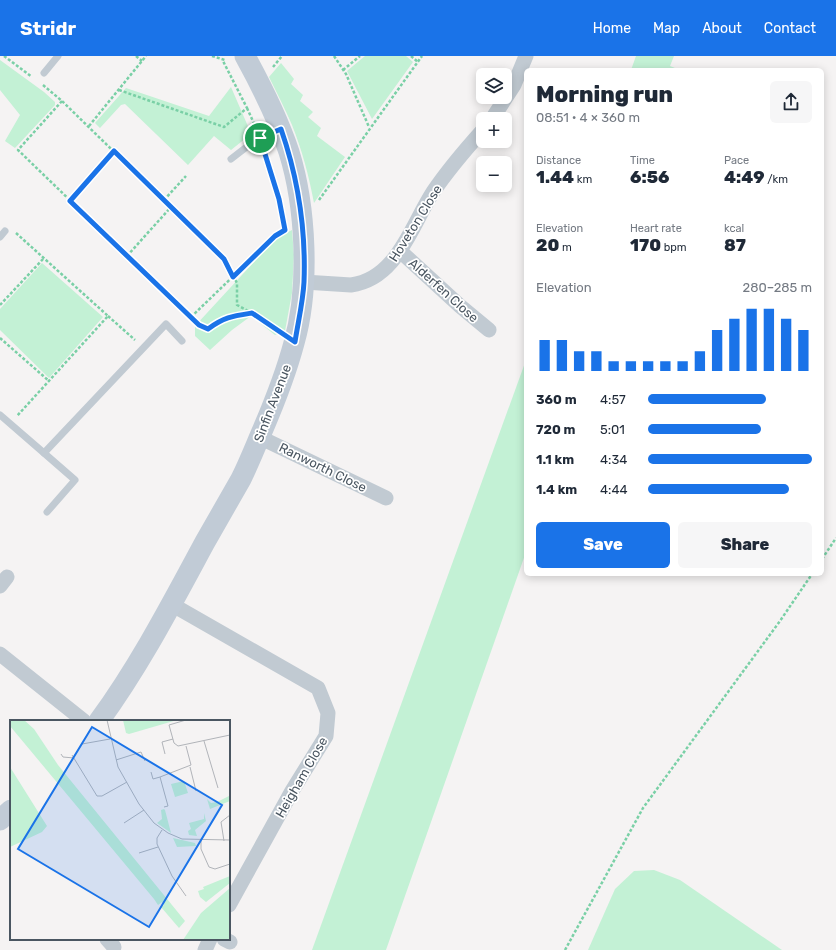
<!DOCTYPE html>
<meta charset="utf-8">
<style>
:root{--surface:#fff;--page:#f6f6f7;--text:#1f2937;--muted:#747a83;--accent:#1a73e8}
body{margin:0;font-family:Rubik,sans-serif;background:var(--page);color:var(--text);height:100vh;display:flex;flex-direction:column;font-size:15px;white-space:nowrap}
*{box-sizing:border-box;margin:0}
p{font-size:13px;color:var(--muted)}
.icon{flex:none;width:22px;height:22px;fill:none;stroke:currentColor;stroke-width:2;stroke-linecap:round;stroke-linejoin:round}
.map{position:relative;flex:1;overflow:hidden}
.panel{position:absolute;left:524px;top:12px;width:300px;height:508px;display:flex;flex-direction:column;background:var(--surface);border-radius:6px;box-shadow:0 2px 10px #0003}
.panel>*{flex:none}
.fabs{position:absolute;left:476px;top:12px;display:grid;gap:8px}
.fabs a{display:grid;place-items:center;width:36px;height:36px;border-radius:6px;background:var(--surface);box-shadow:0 2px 10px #0003;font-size:20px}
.pin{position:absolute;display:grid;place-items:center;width:34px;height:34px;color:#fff;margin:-17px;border:2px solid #fff;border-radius:50%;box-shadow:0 1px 4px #0007}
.round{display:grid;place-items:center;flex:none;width:42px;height:42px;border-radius:6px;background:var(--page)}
.overview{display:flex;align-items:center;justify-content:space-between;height:68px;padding:0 12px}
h1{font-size:22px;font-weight:800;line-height:30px}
.figures{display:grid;grid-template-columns:repeat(3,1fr);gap:6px;height:68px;padding:4px 12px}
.figures div{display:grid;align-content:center}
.figures b{font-size:17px;font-weight:800}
.figures small{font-size:11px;font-weight:400}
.figures p{font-size:11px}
.chart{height:112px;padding:8px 12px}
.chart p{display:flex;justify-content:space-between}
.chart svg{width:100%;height:72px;margin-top:4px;stroke:var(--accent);stroke-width:6}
.button{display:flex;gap:8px;margin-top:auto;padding:8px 12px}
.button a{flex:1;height:46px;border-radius:6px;background:var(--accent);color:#fff;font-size:16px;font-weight:800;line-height:46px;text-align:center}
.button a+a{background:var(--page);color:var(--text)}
ul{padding:0 12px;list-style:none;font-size:13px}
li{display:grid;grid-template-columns:64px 48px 1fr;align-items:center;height:30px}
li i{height:10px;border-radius:5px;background:var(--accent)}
header{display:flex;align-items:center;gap:24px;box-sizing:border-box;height:56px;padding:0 20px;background:var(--accent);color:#fff}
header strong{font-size:19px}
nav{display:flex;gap:22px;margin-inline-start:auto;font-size:14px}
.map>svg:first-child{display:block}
.green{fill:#c3f1d5}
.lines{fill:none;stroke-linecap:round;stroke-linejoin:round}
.path{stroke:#7ad0a6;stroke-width:2.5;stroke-dasharray:3 2;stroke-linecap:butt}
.lane{stroke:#c1cad2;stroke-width:7}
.street{stroke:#c1cad2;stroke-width:15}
.secondary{stroke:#c1cbd6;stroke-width:21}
.route-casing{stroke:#fff;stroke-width:8}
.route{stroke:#1a73e8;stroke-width:5}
.labels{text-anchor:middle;stroke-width:3.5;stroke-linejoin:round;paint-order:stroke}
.street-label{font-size:13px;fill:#4a5661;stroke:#fff}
.inset-road{fill:none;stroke:#b1b4b9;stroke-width:1}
.view{fill:#1a73e8;fill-opacity:0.15;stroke:#1a73e8;stroke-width:2}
.inset-edge{fill:none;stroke:#4a5661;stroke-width:2}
</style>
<header>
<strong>Stridr</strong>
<nav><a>Home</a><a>Map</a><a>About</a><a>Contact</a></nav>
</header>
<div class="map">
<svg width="836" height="894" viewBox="0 0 836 894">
<rect width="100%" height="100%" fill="#f5f3f3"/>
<g class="green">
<polygon points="365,0 406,0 413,6 372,63 347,15"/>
<polygon points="636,0 674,0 670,10 680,14 631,14"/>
<polygon points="0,4 44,36 55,46 55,49 15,92 5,85 20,59 0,34"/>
<path d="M281 7 294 23 291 28 303 39 300 45 313 56 308 61 321 72 317 80 345 101 314 147C309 120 302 94 292 69 285 53 277 37 269 21Z"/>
<polygon points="231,31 250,75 246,82 231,94 214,80 188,109 125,48 121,49 100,72 95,67 126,32 209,60"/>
<polygon points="292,174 294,199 292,237 285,275 275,279 251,260 232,274 210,294 195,280 195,270 276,182"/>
<polygon points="42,207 103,261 49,322 0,274 0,253"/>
<polygon points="526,304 526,496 386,894 312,894"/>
<polygon points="654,814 680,824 782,894 588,894 615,833 634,815"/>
</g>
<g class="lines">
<g class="path">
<polyline points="4,0 32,21"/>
<polyline points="136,0 142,5"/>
<polyline points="212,0 225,4"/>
<polyline points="334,0 346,18 369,71"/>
<polyline points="411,0 418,6"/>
<polyline points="273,11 282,0"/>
<polyline points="343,14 360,0"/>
<polyline points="43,29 62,45 224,203 237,227 237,249 252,257 278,275"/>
<polyline points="119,34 224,71 247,52 223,5"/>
<path d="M62 45 18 94 199 269 208 273C224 261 233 260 252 257"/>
<polyline points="247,52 256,72"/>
<polyline points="89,70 146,0"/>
<polyline points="264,94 279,142"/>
<polyline points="164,144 186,120"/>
<polyline points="319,144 422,0"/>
<polyline points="70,145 114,95"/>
<polyline points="16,177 108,260 17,360"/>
<polyline points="127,200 171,151"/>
<polyline points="0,249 44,202"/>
<polyline points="108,260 135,284"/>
<polyline points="191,261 275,180 284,174"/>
<polyline points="0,282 49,325"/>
<polyline points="822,503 836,482"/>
<polyline points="565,894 643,752 780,565 812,518"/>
</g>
<g class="lane">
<polyline points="44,17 58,0"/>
<polyline points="231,103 253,86 279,74"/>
<polyline points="0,181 5,175"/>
<polyline points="0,359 44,397 166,268 182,285"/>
<polyline points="44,397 75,424 47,456"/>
</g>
<g class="street">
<polyline points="492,63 514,29 526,0"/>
<polyline points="400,195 460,250 489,274"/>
<path d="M304 226 351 229C397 223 411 170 433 136 448 114 465 94 483 74"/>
<polyline points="259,381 386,442"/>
<polyline points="0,530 7,521"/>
<polyline points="171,548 318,632 328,657 326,680 292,735 229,849"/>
<polyline points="0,598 84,665"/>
<polyline points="107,883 114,891"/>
<polyline points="224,883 230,886"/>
<polyline points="205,894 210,883"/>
</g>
<g class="secondary">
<path d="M99 665C140 609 172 547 205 486 217 465 229 444 241 423 249 407 256 389 263 373 275 345 286 317 294 287 310 231 306 151 289 96 278 63 262 31 245 0"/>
<polyline points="0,764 11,754"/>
</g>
</g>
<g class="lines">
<g class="route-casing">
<path id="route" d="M281 73C298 122 306 173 304 226 303 246 298 266 295 286L252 257C233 260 224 261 208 273L199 269 70 145 114 95 224 203 233 221 275 180 285 174 279 143 260 82Z"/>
</g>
<use href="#route" class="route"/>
</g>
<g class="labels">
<g class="street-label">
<text transform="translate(415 167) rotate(-58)" y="5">Hoveton Close</text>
<text transform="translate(444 234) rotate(42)" y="5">Alderfen Close</text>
<text transform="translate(272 347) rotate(-69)" y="5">Sinfin Avenue</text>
<text transform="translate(323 411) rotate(26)" y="5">Ranworth Close</text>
<text transform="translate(301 721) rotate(-60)" y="5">Heigham Close</text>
</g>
</g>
<g transform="translate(10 664)">
<rect width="220" height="220" fill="#f5f3f3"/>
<path d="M0 0H14L24 9 48 45 175 201 169 208 151 187 154 185 152 182 148 185 144 179 20 30 0 6ZM113 0H167L119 14 116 13ZM0 47 37 106 32 112 0 127ZM174 61 178 73 165 77 161 64ZM219 76 220 81 200 89 197 79 201 83 207 82ZM154 89 155 90 161 113 147 103 152 99 151 90ZM194 93 196 101 185 110 187 116 179 115 178 111 181 109 179 103 194 99ZM163 118 185 123 186 126 167 127ZM220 156V163L196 182 190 177 188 171 194 169 193 167ZM220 168V220H173L191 193Z" fill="#c3f1d5"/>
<path class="inset-road" d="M97 0 108 47 129 84 144 103 158 113 172 119 220 120M176 0 159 5 164 23 168 26 220 15M194 21 208 68M72 24 100 19M51 34 53 37 64 38M155 34 152 22 163 19M62 35 87 76H92L117 62M106 40 131 32 135 41M180 47 186 71M141 52 143 59 150 57M154 87 158 86 150 57 181 45 176 26M114 103 134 90M152 110 147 118V124L162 156 176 176M191 121V129L199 147 205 149 220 144M214 121 211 102 220 95M129 133 148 127"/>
<path class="view" d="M82 7 212 85 139 207 8 129Z"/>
<rect width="220" height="220" class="inset-edge"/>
</g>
</svg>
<div class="fabs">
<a><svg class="icon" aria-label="layers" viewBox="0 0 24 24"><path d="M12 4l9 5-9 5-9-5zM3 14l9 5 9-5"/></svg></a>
<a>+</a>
<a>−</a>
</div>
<div class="pin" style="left:260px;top:82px;background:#1e9e55"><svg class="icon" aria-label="arrive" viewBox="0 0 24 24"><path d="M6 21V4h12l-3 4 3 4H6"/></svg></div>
<section class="panel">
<div class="overview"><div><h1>Morning run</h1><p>08:51 · 4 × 360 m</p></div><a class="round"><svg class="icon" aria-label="share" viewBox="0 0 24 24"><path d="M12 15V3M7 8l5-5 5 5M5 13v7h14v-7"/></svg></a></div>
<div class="figures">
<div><p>Distance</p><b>1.44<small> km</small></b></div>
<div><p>Time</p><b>6:56</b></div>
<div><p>Pace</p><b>4:49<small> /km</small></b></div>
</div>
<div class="figures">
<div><p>Elevation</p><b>20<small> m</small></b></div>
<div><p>Heart rate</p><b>170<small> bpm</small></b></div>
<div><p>kcal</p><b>87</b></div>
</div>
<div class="chart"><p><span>Elevation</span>280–285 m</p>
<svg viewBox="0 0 160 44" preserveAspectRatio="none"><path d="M5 44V25M15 44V25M25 44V32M35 44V32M45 44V38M55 44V38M65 44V38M75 44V38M85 44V38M95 44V32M105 44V19M115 44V12M125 44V6M135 44V6M145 44V12M155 44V19"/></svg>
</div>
<ul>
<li><b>360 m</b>4:57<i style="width:72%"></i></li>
<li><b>720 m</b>5:01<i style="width:69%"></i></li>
<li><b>1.1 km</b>4:34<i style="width:100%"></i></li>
<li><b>1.4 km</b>4:44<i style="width:86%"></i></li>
</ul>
<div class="button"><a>Save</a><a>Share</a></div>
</section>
</div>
